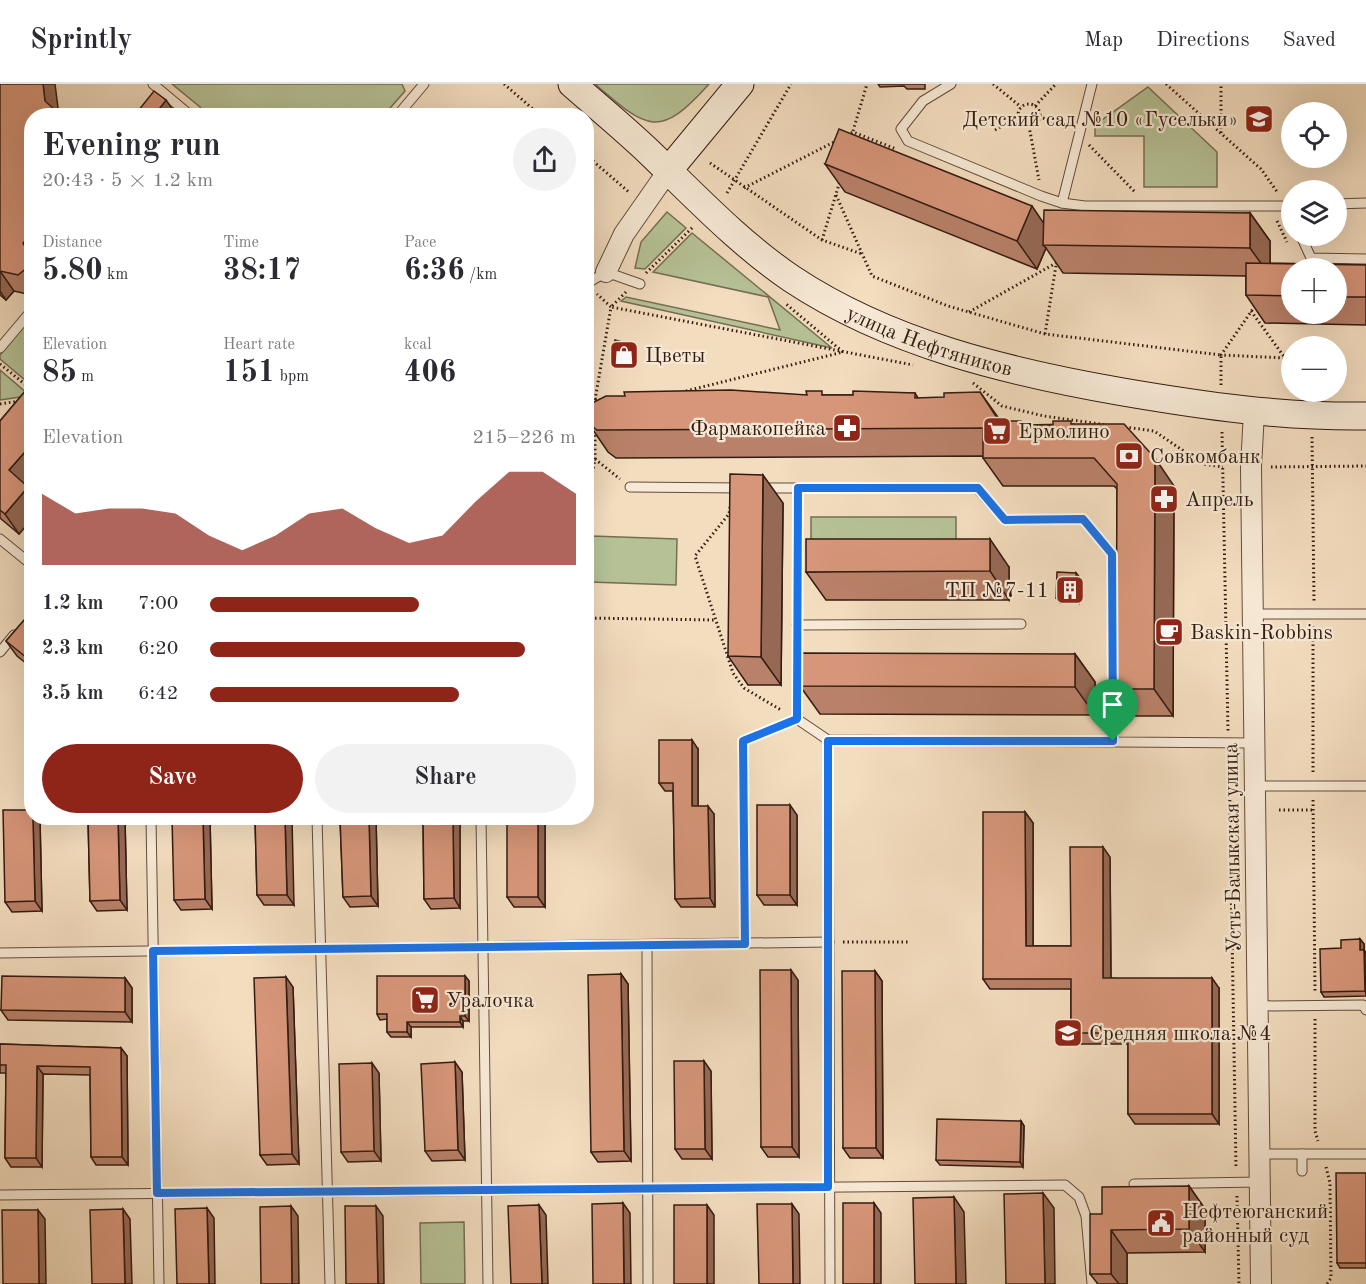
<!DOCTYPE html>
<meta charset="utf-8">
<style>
:root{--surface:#fff;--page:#f2f2f3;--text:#2b2b33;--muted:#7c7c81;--line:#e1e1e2;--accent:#8f2418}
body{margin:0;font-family:"Old Standard TT",serif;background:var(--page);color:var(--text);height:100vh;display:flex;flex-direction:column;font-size:22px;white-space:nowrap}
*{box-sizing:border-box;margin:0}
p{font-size:20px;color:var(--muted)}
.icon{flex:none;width:33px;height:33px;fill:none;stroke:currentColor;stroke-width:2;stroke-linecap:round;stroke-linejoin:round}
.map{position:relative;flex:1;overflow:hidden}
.details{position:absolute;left:24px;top:24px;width:570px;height:717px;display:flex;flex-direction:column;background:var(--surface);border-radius:24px;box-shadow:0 6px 24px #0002}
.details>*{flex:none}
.tools{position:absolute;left:1281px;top:18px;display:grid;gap:12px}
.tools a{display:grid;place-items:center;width:66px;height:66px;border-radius:50%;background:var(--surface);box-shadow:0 6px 24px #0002;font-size:30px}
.pin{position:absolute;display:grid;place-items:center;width:51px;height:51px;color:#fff;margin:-62px -26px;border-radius:50% 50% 50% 0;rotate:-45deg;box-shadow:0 0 6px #0007}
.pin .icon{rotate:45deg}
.round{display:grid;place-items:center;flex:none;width:63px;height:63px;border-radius:32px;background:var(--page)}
.summary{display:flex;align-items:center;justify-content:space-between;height:102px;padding:0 18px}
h1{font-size:33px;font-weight:800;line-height:45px}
.figures{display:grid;grid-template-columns:repeat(3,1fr);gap:9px;height:102px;padding:6px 18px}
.figures div{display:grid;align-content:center}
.figures b{font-size:30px;font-weight:800}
.figures small{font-size:16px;font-weight:400}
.figures p{font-size:16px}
.chart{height:168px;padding:12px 18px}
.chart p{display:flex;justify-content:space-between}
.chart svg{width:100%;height:108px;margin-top:6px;fill:var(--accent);opacity:.7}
.button{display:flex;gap:12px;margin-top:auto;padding:12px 18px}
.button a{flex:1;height:69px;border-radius:36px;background:var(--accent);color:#fff;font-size:24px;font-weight:800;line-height:69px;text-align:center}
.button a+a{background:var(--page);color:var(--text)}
ul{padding:0 18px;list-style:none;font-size:20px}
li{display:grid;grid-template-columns:96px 72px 1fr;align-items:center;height:45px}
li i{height:15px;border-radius:8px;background:var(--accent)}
header{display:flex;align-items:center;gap:36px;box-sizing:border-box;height:84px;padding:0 30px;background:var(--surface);border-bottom:2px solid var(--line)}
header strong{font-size:28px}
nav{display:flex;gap:33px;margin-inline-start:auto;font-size:21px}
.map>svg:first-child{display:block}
.green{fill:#b6c296;stroke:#756e54;stroke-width:1.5}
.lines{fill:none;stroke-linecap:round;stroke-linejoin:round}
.lane-casing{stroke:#644c3c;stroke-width:11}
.street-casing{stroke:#644c3c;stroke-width:22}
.secondary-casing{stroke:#341b11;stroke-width:29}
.path{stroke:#341b11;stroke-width:3;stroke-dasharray:1.5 3;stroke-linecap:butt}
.lane{stroke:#f7e9d5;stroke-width:9}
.street{stroke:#f7e9d5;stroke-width:20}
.secondary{stroke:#f7e9d5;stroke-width:27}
.wall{fill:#b98169;stroke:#341b11;stroke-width:1.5;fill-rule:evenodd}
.shaded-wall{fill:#966955;stroke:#341b11;stroke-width:1.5}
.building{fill:#d7967a;stroke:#341b11;stroke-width:1.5}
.route-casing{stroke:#fff;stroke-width:12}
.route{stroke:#1a73e8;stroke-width:8}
.labels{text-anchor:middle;stroke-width:4.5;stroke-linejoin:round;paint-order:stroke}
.poi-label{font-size:21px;fill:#341b11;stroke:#f7e9d5;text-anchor:start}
.street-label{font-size:21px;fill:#341b11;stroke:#f7e9d5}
</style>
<header>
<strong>Sprintly</strong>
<nav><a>Map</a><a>Directions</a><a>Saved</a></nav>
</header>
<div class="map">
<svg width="1366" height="1200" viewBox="0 0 1366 1200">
<rect width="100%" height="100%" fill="#f3ddbf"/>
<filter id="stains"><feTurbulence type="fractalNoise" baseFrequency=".00333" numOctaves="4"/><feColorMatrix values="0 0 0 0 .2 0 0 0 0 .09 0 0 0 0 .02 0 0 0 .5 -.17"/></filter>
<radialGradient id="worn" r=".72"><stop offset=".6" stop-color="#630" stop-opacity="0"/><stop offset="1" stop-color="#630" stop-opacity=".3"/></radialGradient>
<g class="green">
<polygon points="172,0 402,0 405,7 384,31 204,32 200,23"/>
<path d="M595 0H709C659 56 647 45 595 0Z"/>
<polygon points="1148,3 1217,68 1217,103 1144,103 1144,52 1095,52 1095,41"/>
<polygon points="667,128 686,144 645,185 635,184 641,158"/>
<polygon points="692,149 832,264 621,217 626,213 780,246 768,213 653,188"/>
<polygon points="30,235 31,301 0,275 0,271"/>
<polygon points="0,286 28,310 27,312 0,316"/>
<polygon points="811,433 956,433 956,463 811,464"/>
<polygon points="592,452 677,455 676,501 590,498"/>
<polygon points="464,1138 465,1200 421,1200 420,1139"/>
</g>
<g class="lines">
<g class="lane-casing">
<g id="lane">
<polyline points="153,0 191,32"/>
<polyline points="951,0 923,17 901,45 908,57 1041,112 1062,119 1085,122 1292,122"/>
<polyline points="397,32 424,0"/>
<polyline points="1062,119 1092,0"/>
<polyline points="1336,120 1366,119"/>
<polyline points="1301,152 1311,174 1366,175"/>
<polyline points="586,200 606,188 640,200"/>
<polyline points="0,264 32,226"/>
<polyline points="630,403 742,404"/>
<polyline points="762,404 798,404"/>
<polyline points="0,455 32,481"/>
<polyline points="1253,530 1366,530"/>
<polyline points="797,541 1021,540"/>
<polyline points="0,568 14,551"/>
<polyline points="828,656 830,1200"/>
<polyline points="1113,657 1112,470 1083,435 1005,436 977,404 798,404 797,635 828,656 1255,659"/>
<polyline points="1255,702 1366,702"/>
<polyline points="317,734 330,1200"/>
<polyline points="481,734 488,1200"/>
<polyline points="151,735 159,1200"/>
<polyline points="745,860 743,657 797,635"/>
<polyline points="647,861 648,1200"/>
<polyline points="0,869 829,858"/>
<polyline points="1258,922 1363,921 1366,926"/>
<polyline points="1260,1070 1366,1070"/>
<polyline points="1302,1070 1302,1087"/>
<polyline points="1134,1100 1260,1098"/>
<polyline points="0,1111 1065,1101 1079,1113 1086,1132 1092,1200"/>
</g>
</g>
<g class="street-casing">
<g id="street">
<polyline points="606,188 624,150 668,87"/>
<polyline points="1254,328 1251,383 1261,1200"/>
</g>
</g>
<g class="secondary-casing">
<g id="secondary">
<path id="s1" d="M572 0C598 23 625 45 650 69 696 113 739 159 792 195 890 260 1009 288 1123 308 1205 322 1282 333 1366 332"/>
<polyline points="668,87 740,0"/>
</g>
</g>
<g class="path">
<polyline points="504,0 541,32"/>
<polyline points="993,0 1021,23"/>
<polyline points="1166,0 1261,85 1278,109"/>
<circle cx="1029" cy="31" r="11"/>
<polyline points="1035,22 1056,0"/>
<polyline points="1039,32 1067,45"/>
<polyline points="1029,42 1039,96"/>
<polyline points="995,46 1018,33"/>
<polyline points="853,47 867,0"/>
<polyline points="1221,49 1221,0"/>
<polyline points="847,51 853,48 896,65"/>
<polyline points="1089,61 1135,108"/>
<polyline points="586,71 630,109"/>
<polyline points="710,79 822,156 862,170"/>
<polyline points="744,104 836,57"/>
<polyline points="727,109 791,0"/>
<polyline points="836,111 872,192 948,222 1045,250 1221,271 1221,302"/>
<polyline points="1277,137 1287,158"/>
<polyline points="822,156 840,97"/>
<polyline points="586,177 592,170"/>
<polyline points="646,189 694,142"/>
<polyline points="626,208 611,223 913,281"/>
<polyline points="1255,222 1221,271 1285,274 1292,283"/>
<polyline points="1251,227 1285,274"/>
<polyline points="969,228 1056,179"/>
<polyline points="1045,250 1057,175"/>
<polyline points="0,280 32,306"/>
<polyline points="973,299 1002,322 1044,332 1107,341"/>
<polyline points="686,307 843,268 786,220"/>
<polyline points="595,315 603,316"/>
<polyline points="595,316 611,223 597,210"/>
<polyline points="0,320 19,317"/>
<polyline points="1125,343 1154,347 1203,380 1223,383"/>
<polyline points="1222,348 1228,647"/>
<polyline points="1312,353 1314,517"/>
<polyline points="586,376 595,375 620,395"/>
<polyline points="1271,383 1366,382"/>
<polyline points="730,423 729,430 695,472 733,589 744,604 781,626"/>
<polyline points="586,424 595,375 595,347"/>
<polyline points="586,534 716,536"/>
<polyline points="1229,671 1236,1084"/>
<polyline points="1313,688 1313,542"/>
<polyline points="1313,716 1315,907"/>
<polyline points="1279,726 1313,726"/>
<polyline points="843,858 910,858"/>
<polyline points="1315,935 1315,1047 1318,1057"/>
<polyline points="1326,1083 1330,1099 1331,1194 1327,1200"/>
<polyline points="1237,1112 1239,1200"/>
</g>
<use href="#lane" class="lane"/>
<use href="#street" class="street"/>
<use href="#secondary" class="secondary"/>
</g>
<g class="wall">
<polygon points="0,0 59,32 32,32 32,211 14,207 6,216 0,211"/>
<polygon points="878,0 925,0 925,5 907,5 904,2 880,3"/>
<path d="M825 80 1044 139 1250 129 1270 157V179L1366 181V241L1265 239 1246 211V192L1063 189 1046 164 1037 185 845 108ZM1292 184H1336V230H1292Z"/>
<polygon points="630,260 634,265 630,281 615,277 611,272"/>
<polygon points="32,299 32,396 27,401 32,407 32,435 19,450 0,434 0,337"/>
<polygon points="915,309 918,314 1001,337 1024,341 1074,340 1174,402 1173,632 1135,632 1116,605 1117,405 1114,402 1003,402 983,374 983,372 616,374 608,368 589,340 807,311 853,311"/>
<polygon points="783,419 781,601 748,601 728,572"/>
<polygon points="1009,483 1009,516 826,516 806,488"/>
<polygon points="1076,489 1080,494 1079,519 1060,519 1056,514"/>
<polygon points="32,527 32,584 17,572 6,557"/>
<polygon points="1075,570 1095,598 1095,631 820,630 800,602"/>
<polygon points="698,665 698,722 714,730 715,823 681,823 675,815 673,707 665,707 659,699"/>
<polygon points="1025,728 1033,739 1033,862 1071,862 1110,773 1111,894 1219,904 1219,1040 1135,1040 1128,1030 1128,960 1079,960 1071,949 1071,905 990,905 983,895"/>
<polygon points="797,731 797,821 764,821 757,811"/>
<polygon points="88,734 124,734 125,735 127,826 97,827 90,817"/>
<polygon points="255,734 294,821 264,821 257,811"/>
<polygon points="340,734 376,734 378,822 350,823 343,813"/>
<polygon points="423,734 458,734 460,736 460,824 431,825 424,815"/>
<polygon points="210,735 212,825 181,826 174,816"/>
<polygon points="40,736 42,827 12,828 5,818"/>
<polygon points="545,737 545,823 514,823 507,813"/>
<polygon points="1360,855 1364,860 1364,866 1366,869 1366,912 1324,913 1321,908 1341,864"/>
<polygon points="875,887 882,897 883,1074 850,1074 843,1064"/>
<polygon points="621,890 628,900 631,1077 598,1078 591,1068"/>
<polygon points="465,892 469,897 469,937 463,937 463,943 411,943 411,953 391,953 387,948 387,935 380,936 377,930"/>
<polygon points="125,894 132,904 132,938 8,936 1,926"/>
<polygon points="798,896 799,1073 768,1073 761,1063"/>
<polygon points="293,903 299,1080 267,1081 260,1071"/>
<polygon points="0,960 121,964 127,972 128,1081 96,1081 91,1073 90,991 43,990 42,1083 11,1083 5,1074 6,989 0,989"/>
<polygon points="711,987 712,1075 682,1075 675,1065"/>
<polygon points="462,988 465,1076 432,1077 425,1067"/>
<polygon points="379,989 381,1077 348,1078 341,1068"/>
<polygon points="1021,1037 1024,1042 1023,1083 940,1081 936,1076"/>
<polygon points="1366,1089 1366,1184 1340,1184 1337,1179"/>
<polygon points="1189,1102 1205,1125 1205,1168 1127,1169 1127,1200 1098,1200 1090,1190 1102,1130"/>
</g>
<g class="shaded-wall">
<polygon points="43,0 55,0 59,32 54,32 45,17"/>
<polygon points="166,16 173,26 169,32 154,32"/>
<polygon points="1032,122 1051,150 1043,161 1046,164 1037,185 1017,157"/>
<polygon points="1250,129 1270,157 1270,192 1250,164"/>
<polygon points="32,149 32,188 28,183 23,159"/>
<polygon points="0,187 14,207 6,216 0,207"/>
<polygon points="630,260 634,265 630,281 626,276"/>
<polygon points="980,308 1000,336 1018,365 999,337"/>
<polygon points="32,360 32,396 23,406 9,386"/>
<polygon points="1155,374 1174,402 1173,632 1154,605"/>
<polygon points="763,391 783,419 781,601 761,573"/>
<polygon points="28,403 32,407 32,435 19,450 5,430"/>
<polygon points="990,455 1009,483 1009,516 990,487"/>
<polygon points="1076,489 1080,494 1079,519 1075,514"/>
<polygon points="1075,570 1095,598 1095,631 1075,603"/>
<polygon points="692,656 698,665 698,731 692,722"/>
<polygon points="790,721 797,731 797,821 790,811"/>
<polygon points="708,722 714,730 715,823 710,814"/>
<polygon points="1025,728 1033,739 1033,872 1026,862"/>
<polygon points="33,734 38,734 40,736 42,827 35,817"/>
<polygon points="118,734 124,734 125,735 127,826 120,816"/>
<polygon points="203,734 209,734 210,735 212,825 205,815"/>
<polygon points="285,734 292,734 294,821 287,811"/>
<polygon points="369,734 376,734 378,822 371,812"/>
<polygon points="453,734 458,734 460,736 460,824 454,814"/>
<polygon points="538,734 542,734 545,737 545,823 538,813"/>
<polygon points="1103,763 1110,773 1111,905 1103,894"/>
<polygon points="1360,855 1364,860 1364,871 1360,866"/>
<polygon points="1364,866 1366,869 1366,909 1365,907"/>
<polygon points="791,886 798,896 799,1073 792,1063"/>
<polygon points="875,887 882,897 883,1074 876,1064"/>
<polygon points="621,890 628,900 631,1077 624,1067"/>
<polygon points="465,892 469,897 469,937 465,932"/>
<polygon points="286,893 293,903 299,1080 292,1070"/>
<polygon points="125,894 132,904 132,938 125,928"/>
<polygon points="1212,894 1219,904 1219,1040 1212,1030"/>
<polygon points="460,932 463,937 463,943 460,938"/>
<polygon points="407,938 411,943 411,953 407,948"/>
<polygon points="121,964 127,972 128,1081 122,1073"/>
<polygon points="704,977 711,987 712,1075 705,1065"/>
<polygon points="455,978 462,988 465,1076 458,1066"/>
<polygon points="372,979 379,989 381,1077 374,1067"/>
<polygon points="37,982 43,990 42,1083 36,1074"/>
<polygon points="1021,1037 1024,1042 1023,1083 1020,1078"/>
<polygon points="1189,1102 1205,1125 1205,1168 1189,1145"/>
<polygon points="1043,1109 1054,1124 1055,1200 1045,1200"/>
<polygon points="954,1113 964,1128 966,1200 956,1200"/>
<polygon points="623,1119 630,1129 631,1200 624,1200"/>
<polygon points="874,1119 881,1129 881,1200 874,1200"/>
<polygon points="792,1120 799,1130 800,1200 793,1200"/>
<polygon points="539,1121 546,1131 548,1200 542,1200"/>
<polygon points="707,1121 714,1131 714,1200 707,1200"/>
<polygon points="291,1122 298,1132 299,1200 292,1200"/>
<polygon points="376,1122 383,1132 384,1200 378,1200"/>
<polygon points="207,1124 214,1134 215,1200 209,1200"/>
<polygon points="123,1125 130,1135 132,1200 125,1200"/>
<polygon points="38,1126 45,1135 46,1200 39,1200"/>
<polygon points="1111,1146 1127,1169 1127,1200 1119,1200 1111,1190"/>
</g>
<g class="building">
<polygon points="0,0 43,0 45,17 54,25 54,32 32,32 32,149 23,159 30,171 28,183 18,191 0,187"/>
<polygon points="154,7 166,16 154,32 134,32"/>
<polygon points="839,45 1032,122 1017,157 825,80"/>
<polygon points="1044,126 1250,129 1250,164 1043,161"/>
<polygon points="1246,179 1366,181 1366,213 1336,213 1336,184 1292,184 1292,212 1246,211"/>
<polygon points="615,256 630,260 626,276 611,272"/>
<polygon points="32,299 32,360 9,386 28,403 5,430 0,426 0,337"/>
<polygon points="731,306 807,311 806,307 822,307 822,311 853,311 853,307 915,309 915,314 944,313 944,309 980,308 999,337 1021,337 1021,341 1053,341 1053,337 1071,337 1071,340 1124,340 1155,374 1154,605 1116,605 1117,400 1094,374 983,374 983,344 597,346 589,340 586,334 586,329 592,319 606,312 625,312 624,308"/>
<polygon points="730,390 763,391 761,573 728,572"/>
<polygon points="806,455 990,455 990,487 806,488"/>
<polygon points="1057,488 1076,489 1075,514 1056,514"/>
<polygon points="32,527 32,578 6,557"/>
<polygon points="800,569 1075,570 1075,603 800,602"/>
<polygon points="659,656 692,656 692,722 708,722 710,814 675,815 673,699 659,699"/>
<rect x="757" y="721" width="33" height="90"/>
<polygon points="3,726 32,726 32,734 33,734 35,817 5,818"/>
<polygon points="983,728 1025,728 1026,862 1071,862 1070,763 1103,763 1103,894 1212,894 1212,1030 1128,1030 1128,949 1071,949 1071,895 983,895"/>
<polygon points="88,734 118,734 120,816 90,817"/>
<polygon points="172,734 203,734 205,815 174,816"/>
<polygon points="255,734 285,734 287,811 257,811"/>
<polygon points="340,734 369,734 371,812 343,813"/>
<polygon points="423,734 453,734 454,814 424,815"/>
<rect x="507" y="734" width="31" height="79"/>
<polygon points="1360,855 1360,866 1364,866 1365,907 1321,908 1320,865 1341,864 1341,856"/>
<polygon points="760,886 791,886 792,1063 761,1063"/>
<polygon points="842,887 875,887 876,1064 843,1064"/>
<polygon points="621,890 624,1067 591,1068 588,891"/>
<polygon points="2,892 125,894 125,928 1,926"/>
<polygon points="377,892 465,892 465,932 460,932 460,938 407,938 407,948 387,948 387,930 377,930"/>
<polygon points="286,893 292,1070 260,1071 254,894"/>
<polygon points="0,960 121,964 122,1073 91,1073 90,983 37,982 36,1074 5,1074 6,981 0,981"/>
<polygon points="674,977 704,977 705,1065 675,1065"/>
<polygon points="455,978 458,1066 425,1067 421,980"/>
<polygon points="372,979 374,1067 341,1068 339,980"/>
<polygon points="937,1035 1021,1037 1020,1078 936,1076"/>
<polygon points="1336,1089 1366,1089 1366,1179 1337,1179"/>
<polygon points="1189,1102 1189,1145 1111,1146 1111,1190 1090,1190 1090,1130 1102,1130 1102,1103"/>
<polygon points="1043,1109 1045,1200 1006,1200 1004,1110"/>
<polygon points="954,1113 956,1200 915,1200 913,1114"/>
<polygon points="623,1119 624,1200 593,1200 592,1120"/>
<rect x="843" y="1119" width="31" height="81"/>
<polygon points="757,1120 792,1120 793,1200 759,1200"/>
<polygon points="539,1121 542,1200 511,1200 508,1122"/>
<rect x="674" y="1121" width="33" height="79"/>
<polygon points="291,1122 292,1200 261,1200 260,1123"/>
<polygon points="345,1122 376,1122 378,1200 346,1200"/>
<polygon points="207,1124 209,1200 177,1200 175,1125"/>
<polygon points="123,1125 125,1200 92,1200 90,1126"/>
<polygon points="2,1126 38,1126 39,1200 3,1200"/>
</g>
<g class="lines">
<g class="route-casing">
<polygon id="route" points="798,404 978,404 1005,436 1083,435 1112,470 1113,657 828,657 828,1103 157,1109 153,867 745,860 743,657 797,635"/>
</g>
<use href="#route" class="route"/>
</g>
<defs>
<g id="school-square" transform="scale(1.5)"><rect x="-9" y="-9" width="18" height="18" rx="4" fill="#8f2418" stroke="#f7e9d5"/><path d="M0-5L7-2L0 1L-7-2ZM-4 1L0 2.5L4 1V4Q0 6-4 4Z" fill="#fff"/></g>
<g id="shop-square" transform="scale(1.5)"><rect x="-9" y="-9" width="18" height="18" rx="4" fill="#8f2418" stroke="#f7e9d5"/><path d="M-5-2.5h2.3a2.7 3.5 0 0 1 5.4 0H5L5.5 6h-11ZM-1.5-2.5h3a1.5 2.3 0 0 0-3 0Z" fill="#fff"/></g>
<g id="pharmacy-square" transform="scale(1.5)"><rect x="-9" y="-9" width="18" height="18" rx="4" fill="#8f2418" stroke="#f7e9d5"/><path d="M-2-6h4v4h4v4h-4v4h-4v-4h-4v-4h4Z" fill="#fff"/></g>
<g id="supermarket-square" transform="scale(1.5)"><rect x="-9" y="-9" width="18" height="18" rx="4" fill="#8f2418" stroke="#f7e9d5"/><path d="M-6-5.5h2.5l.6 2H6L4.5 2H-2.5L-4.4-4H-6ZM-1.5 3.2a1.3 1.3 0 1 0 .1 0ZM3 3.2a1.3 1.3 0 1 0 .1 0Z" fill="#fff"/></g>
<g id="bank-square" transform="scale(1.5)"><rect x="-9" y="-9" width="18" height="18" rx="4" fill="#8f2418" stroke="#f7e9d5"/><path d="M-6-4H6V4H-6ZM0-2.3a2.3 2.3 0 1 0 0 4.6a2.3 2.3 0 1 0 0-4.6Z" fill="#fff"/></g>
<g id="building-square" transform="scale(1.5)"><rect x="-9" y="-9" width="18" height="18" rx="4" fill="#8f2418" stroke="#f7e9d5"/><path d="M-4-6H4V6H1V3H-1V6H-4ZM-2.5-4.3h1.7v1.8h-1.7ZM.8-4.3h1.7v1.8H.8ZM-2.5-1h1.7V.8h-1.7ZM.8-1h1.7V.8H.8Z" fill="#fff"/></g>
<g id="cafe-square" transform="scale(1.5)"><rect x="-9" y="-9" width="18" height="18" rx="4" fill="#8f2418" stroke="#f7e9d5"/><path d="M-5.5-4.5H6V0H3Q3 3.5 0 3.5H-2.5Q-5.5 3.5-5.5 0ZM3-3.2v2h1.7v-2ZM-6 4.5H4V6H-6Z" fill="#fff"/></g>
<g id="civic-square" transform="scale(1.5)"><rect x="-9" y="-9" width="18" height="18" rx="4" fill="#8f2418" stroke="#f7e9d5"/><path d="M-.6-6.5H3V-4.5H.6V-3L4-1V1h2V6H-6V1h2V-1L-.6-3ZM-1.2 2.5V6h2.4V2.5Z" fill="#fff"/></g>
</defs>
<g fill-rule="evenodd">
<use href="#school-square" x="1259" y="35"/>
<use href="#shop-square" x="624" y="271"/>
<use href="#pharmacy-square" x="847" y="344"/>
<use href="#supermarket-square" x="997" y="347"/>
<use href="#bank-square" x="1129" y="372"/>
<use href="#pharmacy-square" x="1164" y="415"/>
<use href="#building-square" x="1070" y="506"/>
<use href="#cafe-square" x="1169" y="548"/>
<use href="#supermarket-square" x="425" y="916"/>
<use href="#school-square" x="1068" y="949"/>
<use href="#civic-square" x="1161" y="1139"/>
</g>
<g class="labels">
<g class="poi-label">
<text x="1238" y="42" text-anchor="end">Детский сад №10 «Гусельки»</text>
<text x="645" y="278">Цветы</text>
<text x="826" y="351" text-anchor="end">Фармакопейка</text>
<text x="1018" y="354">Ермолино</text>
<text x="1150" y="379">Совкомбанк</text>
<text x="1185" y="422">Апрель</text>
<text x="1049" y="513" text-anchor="end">ТП №7-11</text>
<text x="1190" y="555">Baskin-Robbins</text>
<text x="446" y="923">Уралочка</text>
<text x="1089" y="956">Средняя школа №4</text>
<text x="1182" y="1134">Нефтеюганский<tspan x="1182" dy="24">районный суд</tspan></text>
</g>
<g class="street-label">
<text dy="7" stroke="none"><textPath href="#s1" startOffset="446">улица Нефтяников</textPath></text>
<text transform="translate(1232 764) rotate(-91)" y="7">Усть-Балыкская улица</text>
</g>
</g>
<rect width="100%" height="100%" filter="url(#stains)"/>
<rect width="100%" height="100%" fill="url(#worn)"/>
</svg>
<div class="tools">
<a><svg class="icon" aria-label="locate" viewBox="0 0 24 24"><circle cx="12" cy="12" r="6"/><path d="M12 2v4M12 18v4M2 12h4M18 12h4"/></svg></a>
<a><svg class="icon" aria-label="layers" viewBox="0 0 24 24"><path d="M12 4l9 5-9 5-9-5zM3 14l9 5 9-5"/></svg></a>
<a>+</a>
<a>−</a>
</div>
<div class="pin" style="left:1113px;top:657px;background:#1e9e55"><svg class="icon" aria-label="arrive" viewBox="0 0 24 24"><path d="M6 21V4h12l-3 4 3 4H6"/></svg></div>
<section class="details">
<div class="summary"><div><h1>Evening run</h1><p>20:43 · 5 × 1.2 km</p></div><a class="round"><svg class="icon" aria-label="share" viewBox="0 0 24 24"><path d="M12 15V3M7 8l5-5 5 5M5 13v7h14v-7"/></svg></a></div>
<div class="figures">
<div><p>Distance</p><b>5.80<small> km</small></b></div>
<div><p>Time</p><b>38:17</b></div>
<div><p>Pace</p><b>6:36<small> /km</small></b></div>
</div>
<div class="figures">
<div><p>Elevation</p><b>85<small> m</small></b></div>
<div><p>Heart rate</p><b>151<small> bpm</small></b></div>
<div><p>kcal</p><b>406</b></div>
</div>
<div class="chart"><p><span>Elevation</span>215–226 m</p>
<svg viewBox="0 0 160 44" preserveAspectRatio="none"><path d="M0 44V15L10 23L20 21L30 21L40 23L50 32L60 38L70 32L80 23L90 21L100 29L110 35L120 32L130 18L140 6L150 6L160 15V44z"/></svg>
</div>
<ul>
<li><b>1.2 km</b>7:00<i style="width:57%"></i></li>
<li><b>2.3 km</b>6:20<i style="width:86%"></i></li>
<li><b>3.5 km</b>6:42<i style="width:68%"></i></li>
</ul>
<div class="button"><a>Save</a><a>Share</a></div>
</section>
</div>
